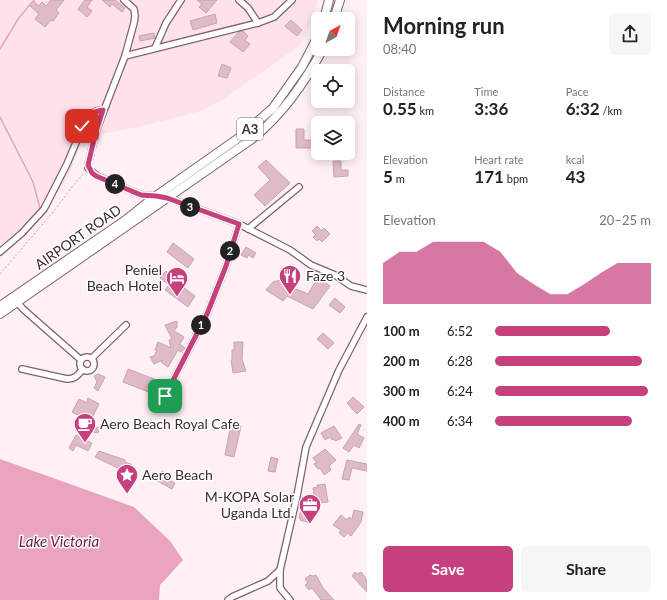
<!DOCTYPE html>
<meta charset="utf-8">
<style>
:root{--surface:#fff;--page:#f6f6f6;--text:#222;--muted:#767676;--accent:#c7407e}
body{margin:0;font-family:Lato,sans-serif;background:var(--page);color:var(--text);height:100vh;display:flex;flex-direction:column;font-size:15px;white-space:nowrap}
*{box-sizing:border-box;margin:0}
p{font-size:13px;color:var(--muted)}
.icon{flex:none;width:22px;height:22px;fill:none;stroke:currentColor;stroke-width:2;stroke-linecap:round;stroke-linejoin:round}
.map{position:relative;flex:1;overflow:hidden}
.sheet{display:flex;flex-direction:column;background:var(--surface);width:300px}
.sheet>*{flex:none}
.needle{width:26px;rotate:40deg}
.fabs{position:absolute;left:311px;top:12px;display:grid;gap:8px}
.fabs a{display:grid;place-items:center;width:44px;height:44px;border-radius:6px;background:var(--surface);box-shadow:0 2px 10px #0003;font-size:20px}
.pin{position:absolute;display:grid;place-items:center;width:34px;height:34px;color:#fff;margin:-17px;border-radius:8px;box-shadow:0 2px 6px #0006}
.km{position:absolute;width:20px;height:20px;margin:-10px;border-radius:50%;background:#222;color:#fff;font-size:11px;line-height:20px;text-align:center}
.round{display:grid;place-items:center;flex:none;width:42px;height:42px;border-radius:6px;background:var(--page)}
.overview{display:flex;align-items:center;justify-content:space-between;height:68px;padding:0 16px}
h1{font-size:22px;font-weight:700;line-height:30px}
.metrics{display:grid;grid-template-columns:repeat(3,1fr);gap:6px;height:68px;padding:4px 16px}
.metrics div{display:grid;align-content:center}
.metrics b{font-size:17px;font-weight:700}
.metrics small{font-size:11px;font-weight:400}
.metrics p{font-size:11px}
.chart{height:112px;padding:8px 16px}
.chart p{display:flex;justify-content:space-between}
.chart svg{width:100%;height:72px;margin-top:4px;fill:var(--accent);opacity:.7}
.action{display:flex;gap:8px;margin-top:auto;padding:8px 16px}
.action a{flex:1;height:46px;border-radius:6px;background:var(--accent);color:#fff;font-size:16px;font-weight:700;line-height:46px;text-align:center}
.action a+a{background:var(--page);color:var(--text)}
ul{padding:0 16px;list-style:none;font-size:13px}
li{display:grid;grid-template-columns:64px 48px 1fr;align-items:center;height:30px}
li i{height:10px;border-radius:5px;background:var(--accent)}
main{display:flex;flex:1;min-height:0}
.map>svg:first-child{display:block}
.built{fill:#fde2eb}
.water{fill:#eaa4bd}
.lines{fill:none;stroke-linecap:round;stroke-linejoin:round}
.stream{stroke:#eaa4bd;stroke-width:1.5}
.building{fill:#dfbbc7;stroke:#c7a4b0}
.minor-casing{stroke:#81616c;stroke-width:8}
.highway-casing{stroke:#81616c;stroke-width:10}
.path{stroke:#b7a9ae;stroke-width:1;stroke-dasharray:2 2;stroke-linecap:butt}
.minor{stroke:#fff;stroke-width:5.5}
.highway{stroke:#fff;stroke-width:8}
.route-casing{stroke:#fff;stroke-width:8}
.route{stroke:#c7407e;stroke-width:5}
.labels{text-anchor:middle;stroke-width:3;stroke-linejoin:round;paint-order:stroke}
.shield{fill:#fff;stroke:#756b6f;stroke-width:1}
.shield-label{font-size:13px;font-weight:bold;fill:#3a2c31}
.street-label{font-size:14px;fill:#3a2c31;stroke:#fff}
.poi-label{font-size:14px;fill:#3a2c31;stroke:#fff;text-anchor:start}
.water-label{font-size:15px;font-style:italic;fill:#6b1b41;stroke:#fff}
</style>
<main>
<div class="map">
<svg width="367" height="600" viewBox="0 0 367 600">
<rect width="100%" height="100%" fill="#fff0f5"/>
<polygon class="built" points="0,0 318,0 306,36 298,47 225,98 201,111 143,126 102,134 96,131 85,129 72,168 65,182 49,204 0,253"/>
<polygon class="water" points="0,459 134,507 170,541 183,560 160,585 159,600 0,600"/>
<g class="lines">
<g class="stream">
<polyline points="0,49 18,19 34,0"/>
<polyline points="0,117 33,182 40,208"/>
</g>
</g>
<g class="building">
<polygon points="51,0 64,0 56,10 59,13 53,21 51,20 45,27 35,19 39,14 29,5 33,1 39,6 42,2 46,6"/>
<polygon points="85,0 92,0 87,7 92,11 87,17 78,9"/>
<polygon points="102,0 115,0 125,8 122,12 112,4 110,7"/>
<polygon points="197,0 217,0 206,13 199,7 202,4"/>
<polygon points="215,14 217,23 193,30 190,21"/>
<polygon points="291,20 302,30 297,36 285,26"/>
<polygon points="243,31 248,36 245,40 250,44 243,52 230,42 239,32"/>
<polygon points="154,33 155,38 140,41 139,36"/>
<polygon points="222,64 231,68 227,78 218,76"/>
<polygon points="296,129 304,129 304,140 312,140 312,148 296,148"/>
<polygon points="266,160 290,183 265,206 254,195 270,180 258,167"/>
<polygon points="333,161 341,161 341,170 348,170 348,176 334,177"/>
<polygon points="317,226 322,231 324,228 330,234 322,242 319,239 317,241 313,237 316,235 312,231"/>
<polygon points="173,243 194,259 188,268 167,252"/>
<polygon points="246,247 256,253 253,258 248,255 247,258 241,255"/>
<polygon points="166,271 173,277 171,278 195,296 188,307 165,290 169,285 160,278"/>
<polygon points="318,277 330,286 313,309 287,296 283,301 266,290 273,282 284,279 289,286 308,294"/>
<polygon points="335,298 345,307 340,313 329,305"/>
<polygon points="177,321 177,327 174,331 184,337 180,344 185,348 181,352 178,350 168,367 161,362 162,360 154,364 150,357 154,356 157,350 155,350 158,342 171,348 169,340 172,339 165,325"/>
<polygon points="323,333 334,343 328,349 317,339"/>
<polygon points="234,342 243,342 242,359 246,371 233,373 231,360 232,360 232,350 234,350"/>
<polygon points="128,369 154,379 151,386 163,389 161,397 123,382"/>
<polygon points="98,374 105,377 98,391 94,388 97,382 94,376"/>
<polygon points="353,397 364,407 357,414 347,403"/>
<polygon points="88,398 99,404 88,426 99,428 98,433 86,431 87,427 82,425 85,419 72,412 79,399 87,403"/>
<polygon points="231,424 241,426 234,457 225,455"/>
<polygon points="359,424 361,425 357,434 364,438 359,448 354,445 349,452 343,448"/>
<polygon points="334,426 342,438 335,441 334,439 332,440 330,437 325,440 321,433"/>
<polygon points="76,435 92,443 88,451 76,445 73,451 69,448"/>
<polygon points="325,449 336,460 329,466 331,470 324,475 320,468 318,469 314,464 317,463 313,458"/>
<polygon points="99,451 125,460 125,462 131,464 136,470 129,471 123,468 122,470 95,457"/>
<polygon points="271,457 278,459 275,472 268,471"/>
<polygon points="347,460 367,464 367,471 352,468 349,480 342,479"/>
<polygon points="162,471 169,475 167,479 175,483 172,489 150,477 153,472 159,475"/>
<polygon points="325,484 328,502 316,503 313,488 318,487 317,485"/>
<polygon points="306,508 313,510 310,523 300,520 301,518 299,518 301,509 306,511"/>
<polygon points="354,510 363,512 361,522 351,536 348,533 344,537 339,533 341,530 333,525 341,515 347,520 349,517 352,519"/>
<polygon points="355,572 357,574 361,572 366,578 365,578 367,581 367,592 352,576"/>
<polygon points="310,575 313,576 316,575 323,588 334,600 321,600 312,588 309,590 305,585 308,583 305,579"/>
</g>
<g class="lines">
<g class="minor-casing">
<g id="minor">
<polyline points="124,0 134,9 135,16 134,23 125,56 96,131 88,165 88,168 97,176 141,195 156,196"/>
<polyline points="239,0 248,8 258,23"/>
<polyline points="155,48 166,23 181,0"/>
<polyline points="125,56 258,23 274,17 292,0"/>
<polyline points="165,197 239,224 290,250 311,265 335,275 351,286 367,290"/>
<polyline points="248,229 299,187"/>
<polyline points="0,252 22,233 44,209 67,164 83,126 90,115 96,111 103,110"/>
<polyline points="17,302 23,309 81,360"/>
<circle cx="87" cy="364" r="7"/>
<polyline points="92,358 126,325"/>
<path d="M22 369 67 379C75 379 78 375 83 369"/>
<polyline points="165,396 207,314 226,266 239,224"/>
<polyline points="228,600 232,597 268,581 280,570"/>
<polyline points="290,600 280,588 280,570 297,496 306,447 339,370 367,317"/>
</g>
</g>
<g class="highway-casing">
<g id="highway">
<polyline points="324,19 329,0"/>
<polyline points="334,19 340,0"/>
<polyline points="0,306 127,219 156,196 240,137 273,108 302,67 318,36"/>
<path d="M0 314 252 139C283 114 304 83 323 49"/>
</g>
</g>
<polyline class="path" points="0,274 54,211 72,187 84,173"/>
<use href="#minor" class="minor"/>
<use href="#highway" class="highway"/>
</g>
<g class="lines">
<g class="route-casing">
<path id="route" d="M82 126C88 117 92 111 103 110L96 131 88 165 92 173 96 176 141 195 156 196 167 198 239 224 226 266 207 314 165 396"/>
</g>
<use href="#route" class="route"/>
</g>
<defs>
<g id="restaurant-pin" transform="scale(1.15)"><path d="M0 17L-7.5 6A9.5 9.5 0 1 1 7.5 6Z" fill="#c7407e" stroke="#fff"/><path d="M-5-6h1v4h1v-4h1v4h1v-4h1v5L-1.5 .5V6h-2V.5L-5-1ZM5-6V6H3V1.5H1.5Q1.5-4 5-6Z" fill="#fff"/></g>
<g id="hotel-pin" transform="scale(1.15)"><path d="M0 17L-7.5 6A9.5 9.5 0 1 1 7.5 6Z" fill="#c7407e" stroke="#fff"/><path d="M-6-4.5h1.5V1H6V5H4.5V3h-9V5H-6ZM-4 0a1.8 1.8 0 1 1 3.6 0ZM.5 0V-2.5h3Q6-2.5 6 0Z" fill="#fff"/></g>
<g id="cafe-pin" transform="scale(1.15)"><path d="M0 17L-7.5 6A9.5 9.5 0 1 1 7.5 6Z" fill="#c7407e" stroke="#fff"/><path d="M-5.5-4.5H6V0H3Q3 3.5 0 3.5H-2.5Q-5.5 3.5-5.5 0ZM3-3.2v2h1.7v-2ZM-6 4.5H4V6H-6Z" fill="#fff"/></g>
<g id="sight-pin" transform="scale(1.15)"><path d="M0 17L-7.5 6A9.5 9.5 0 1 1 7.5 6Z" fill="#c7407e" stroke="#fff"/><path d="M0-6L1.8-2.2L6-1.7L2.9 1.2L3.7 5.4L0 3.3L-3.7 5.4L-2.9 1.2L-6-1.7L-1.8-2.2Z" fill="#fff"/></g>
<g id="office-pin" transform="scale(1.15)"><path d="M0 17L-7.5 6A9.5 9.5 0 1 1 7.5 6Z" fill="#c7407e" stroke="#fff"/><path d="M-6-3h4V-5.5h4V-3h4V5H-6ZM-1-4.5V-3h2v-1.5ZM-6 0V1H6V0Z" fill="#fff"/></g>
</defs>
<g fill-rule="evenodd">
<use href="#restaurant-pin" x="290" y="276"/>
<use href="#hotel-pin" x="177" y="278"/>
<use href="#cafe-pin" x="85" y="424"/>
<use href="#sight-pin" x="127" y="475"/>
<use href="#office-pin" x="310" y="505"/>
</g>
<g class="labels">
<rect class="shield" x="237" y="118" width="26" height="22" rx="3"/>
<g class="shield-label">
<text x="250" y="134">A3</text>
</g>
<g class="street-label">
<text transform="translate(78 237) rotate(-35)" y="5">AIRPORT ROAD</text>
</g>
<g class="poi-label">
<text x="162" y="275" text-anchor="end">Peniel<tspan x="162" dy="16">Beach Hotel</tspan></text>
<text x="306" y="281">Faze 3</text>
<text x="100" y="429">Aero Beach Royal Cafe</text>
<text x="142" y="480">Aero Beach</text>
<text x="294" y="502" text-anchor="end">M-KOPA Solar<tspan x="294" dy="16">Uganda Ltd.</tspan></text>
</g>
<g class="water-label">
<text x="59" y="547">Lake Victoria</text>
</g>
</g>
</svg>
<div class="fabs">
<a><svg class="needle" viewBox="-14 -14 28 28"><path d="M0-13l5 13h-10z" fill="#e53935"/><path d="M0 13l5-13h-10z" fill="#767676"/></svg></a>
<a><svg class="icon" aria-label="locate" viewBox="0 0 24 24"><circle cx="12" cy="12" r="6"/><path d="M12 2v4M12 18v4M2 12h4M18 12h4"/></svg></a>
<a><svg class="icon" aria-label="layers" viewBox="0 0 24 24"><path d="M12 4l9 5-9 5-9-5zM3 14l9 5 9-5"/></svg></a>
</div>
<div class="pin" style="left:165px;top:396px;background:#1e9e55"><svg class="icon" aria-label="arrive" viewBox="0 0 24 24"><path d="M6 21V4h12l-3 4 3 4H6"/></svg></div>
<div class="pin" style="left:82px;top:126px;background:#d93025"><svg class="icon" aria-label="check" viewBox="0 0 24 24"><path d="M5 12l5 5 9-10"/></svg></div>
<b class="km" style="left:201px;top:325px">1</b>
<b class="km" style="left:230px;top:251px">2</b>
<b class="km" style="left:190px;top:207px">3</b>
<b class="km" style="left:115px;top:184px">4</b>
</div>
<section class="sheet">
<div class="overview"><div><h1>Morning run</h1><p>08:40</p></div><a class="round"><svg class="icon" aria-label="share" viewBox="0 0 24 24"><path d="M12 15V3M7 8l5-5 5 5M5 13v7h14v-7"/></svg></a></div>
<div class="metrics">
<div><p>Distance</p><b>0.55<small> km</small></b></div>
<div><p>Time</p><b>3:36</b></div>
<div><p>Pace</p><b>6:32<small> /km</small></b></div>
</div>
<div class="metrics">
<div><p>Elevation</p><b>5<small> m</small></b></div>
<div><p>Heart rate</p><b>171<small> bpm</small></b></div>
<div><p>kcal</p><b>43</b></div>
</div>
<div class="chart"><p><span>Elevation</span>20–25 m</p>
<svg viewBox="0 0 160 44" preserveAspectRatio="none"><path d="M0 44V19L10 12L20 12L30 6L40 6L50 6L60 6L70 12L80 25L90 32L100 38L110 38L120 32L130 25L140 19L150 19L160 19V44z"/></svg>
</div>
<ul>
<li><b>100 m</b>6:52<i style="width:74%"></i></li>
<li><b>200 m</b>6:28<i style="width:94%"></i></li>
<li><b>300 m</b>6:24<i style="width:98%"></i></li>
<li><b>400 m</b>6:34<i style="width:88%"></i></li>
</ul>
<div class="action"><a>Save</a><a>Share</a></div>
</section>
</main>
